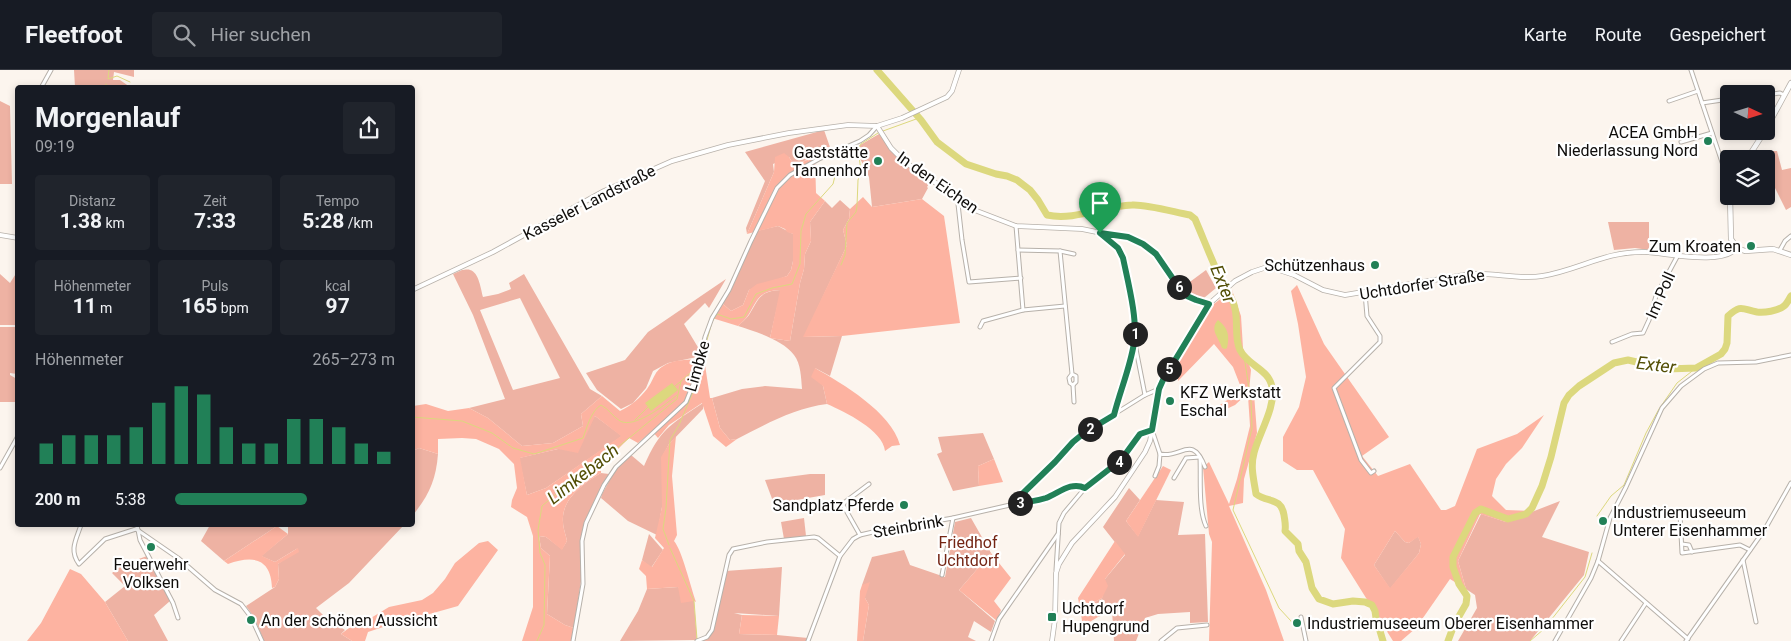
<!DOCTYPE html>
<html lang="de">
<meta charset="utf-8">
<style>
:root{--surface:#171b24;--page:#20242c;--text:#f1f3f6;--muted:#9ea1a6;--line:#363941;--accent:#218057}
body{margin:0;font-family:Roboto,sans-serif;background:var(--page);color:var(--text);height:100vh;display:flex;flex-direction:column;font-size:19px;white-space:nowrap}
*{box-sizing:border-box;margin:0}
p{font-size:16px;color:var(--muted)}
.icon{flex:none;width:28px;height:28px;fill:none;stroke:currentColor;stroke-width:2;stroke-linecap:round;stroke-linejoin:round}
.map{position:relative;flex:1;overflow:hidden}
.details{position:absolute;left:15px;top:15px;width:400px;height:442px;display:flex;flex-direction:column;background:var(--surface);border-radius:5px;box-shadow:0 2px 8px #0003}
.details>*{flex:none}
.needle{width:32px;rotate:94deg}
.controls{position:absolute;left:1720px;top:15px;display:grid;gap:10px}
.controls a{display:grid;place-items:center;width:55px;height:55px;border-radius:5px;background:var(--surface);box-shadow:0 2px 8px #0003;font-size:25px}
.pin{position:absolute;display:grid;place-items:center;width:42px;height:42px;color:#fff;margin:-51px -21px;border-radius:50% 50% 50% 0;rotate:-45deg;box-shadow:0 0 5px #0007}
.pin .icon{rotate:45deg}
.km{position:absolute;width:25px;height:25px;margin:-12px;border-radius:50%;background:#222;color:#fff;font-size:14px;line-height:25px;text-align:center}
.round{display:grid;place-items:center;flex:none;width:52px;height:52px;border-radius:5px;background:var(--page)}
.summary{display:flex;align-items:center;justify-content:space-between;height:85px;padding:0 20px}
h1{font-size:28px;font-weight:700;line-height:38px}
.figures{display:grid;grid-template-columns:repeat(3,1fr);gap:8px;height:85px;padding:5px 20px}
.figures div{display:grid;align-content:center;border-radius:5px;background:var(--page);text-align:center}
.figures b{font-size:21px;font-weight:700}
.figures small{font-size:14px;font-weight:400}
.figures p{font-size:14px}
.chart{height:140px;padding:10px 20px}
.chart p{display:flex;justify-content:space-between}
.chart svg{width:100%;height:90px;margin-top:5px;stroke:var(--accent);stroke-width:6}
ul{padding:0 20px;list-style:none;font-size:16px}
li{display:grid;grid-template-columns:80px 60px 1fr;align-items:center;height:38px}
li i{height:12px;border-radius:6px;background:var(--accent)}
header{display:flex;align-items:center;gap:30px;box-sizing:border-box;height:70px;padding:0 25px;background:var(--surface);border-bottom:1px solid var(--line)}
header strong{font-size:24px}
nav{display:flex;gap:28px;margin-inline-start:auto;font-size:18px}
.search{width:350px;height:45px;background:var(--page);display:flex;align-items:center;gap:12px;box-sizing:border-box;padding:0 18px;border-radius:5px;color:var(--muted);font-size:19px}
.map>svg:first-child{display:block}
.green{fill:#eeb2a3;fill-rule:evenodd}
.forest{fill:#fdb3a1;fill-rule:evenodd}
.water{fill:#dcd87e}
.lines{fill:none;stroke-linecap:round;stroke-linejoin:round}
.stream{stroke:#dcd87e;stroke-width:1}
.river{stroke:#dcd87e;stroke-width:7}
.minor-casing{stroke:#b7b1aa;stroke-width:5}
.tertiary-casing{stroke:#b7b1aa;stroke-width:5.5}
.secondary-casing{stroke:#b7b1aa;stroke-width:6}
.minor{stroke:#fff;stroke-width:3}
.tertiary{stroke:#fff;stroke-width:4}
.secondary{stroke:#fff;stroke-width:4.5}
.route-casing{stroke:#fff;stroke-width:10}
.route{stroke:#218057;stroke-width:6}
.poi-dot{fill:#218057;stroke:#fff;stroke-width:2}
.labels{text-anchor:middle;stroke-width:4.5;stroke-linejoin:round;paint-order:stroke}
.poi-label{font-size:16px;fill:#0f0d0b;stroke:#fff;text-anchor:end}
.street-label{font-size:16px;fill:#0f0d0b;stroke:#fff}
.park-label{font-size:16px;fill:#742514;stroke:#fff}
.water-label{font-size:18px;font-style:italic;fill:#524e05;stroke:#fff}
</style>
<header>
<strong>Fleetfoot</strong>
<div class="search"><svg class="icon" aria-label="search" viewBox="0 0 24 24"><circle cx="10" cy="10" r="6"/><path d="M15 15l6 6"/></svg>Hier suchen</div>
<nav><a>Karte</a><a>Route</a><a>Gespeichert</a></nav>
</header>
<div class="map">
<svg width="1791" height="571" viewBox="0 0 1791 571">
<rect width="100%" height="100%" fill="#fcf5ee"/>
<g class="green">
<polygon points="74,0 134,0 134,7 114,2 113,10 120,10 130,17 75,17"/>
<polygon points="0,31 10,36 12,114 0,114"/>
<polygon points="824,60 831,80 794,95 789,87 773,94 774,102 747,164 746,158 765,111 745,82"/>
<polygon points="879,64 898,88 930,112 927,117 928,118 922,129 872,137 869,107 855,78"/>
<polygon points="1757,81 1777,81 1782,100 1791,98 1791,137 1786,140 1766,100 1766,89 1761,89"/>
<path d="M840 130 850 139 849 149 843 160 847 175 804 267 842 266 830 306 815 298 823 316 827 334C795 338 766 354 737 369L730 370 720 358 712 328 742 319 765 316 802 319C801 308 801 294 794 285 783 270 754 261 738 256 741 253 746 249 749 245 759 229 759 221 781 220L770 268 790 271 800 213 804 199 805 184 811 171 810 152 825 131 832 138Z"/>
<polygon points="1608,152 1649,152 1649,180 1635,178 1614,180"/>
<polygon points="778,156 793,164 793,191 791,200 787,206 749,220 743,235 731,241 723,234 757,161"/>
<path d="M462 200C464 200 468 199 470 200 479 202 481 220 483 227L498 224 511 219 509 213 524 204 590 319 602 326 581 344 583 356 553 373 522 376 488 348 469 338 505 329 473 245 453 204ZM520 228 560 308 513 320 480 240Z"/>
<path d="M1206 200 1216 218 1204 228C1195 227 1189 223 1183 217Z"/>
<polygon points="17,202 17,255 0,255 0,204 10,213"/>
<polygon points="726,209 709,238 705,233 684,254 699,279 697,287 668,293 653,301 646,318 633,333 621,339 597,320 586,303 625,290 648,262"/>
<polygon points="0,257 17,257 17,304 10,303 10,305 17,309 17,332 0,332"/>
<path d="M703 333V339L669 374 662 387V437L657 465 628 451 601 428 602 424 616 399 631 385 644 396C660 359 671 354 703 333Z"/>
<polygon points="595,346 622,366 546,418 527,425 519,388 558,379"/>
<polygon points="983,363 994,389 978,396 979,416 953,421 937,384 942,382 938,367"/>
<path d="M419 378 438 384C436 410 429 425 413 445V381Z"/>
<path d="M601 403 609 404 581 465V511L574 558 565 555 547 544 550 486 541 478 539 466 546 467 562 479 567 471C566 465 563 458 563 452 561 429 584 413 601 403Z"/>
<polygon points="810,404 825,404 825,425 774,434 765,410"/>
<polygon points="1129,418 1140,430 1126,451 1138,466 1156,430 1184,432 1178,465 1205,464 1208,552 1190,553 1190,542 1158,544 1145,548 1136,571 1114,571 1112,541 1098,547 1093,533 1102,528 1105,509 1125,485 1103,457"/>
<polygon points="1560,431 1542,467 1589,482 1584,505 1530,571 1458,571 1477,538 1475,525 1466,519 1458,491 1481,444 1506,452"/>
<polygon points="804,448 806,466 784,469 781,452"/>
<polygon points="971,448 991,483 959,520 995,551 991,562 974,551 968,567 976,571 863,571 869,535 865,528 862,515 872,487 904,480 910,495 945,507 955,452"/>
<polygon points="210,455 275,455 277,456 224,491 201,471"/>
<polygon points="288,455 404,455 349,513 316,538 324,546 345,560 341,564 352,571 264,571 254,547 246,536 275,517 279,509 278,494 298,478 275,492 261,486 288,464"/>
<polygon points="1395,461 1405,472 1409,473 1418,466 1421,474 1419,483 1390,519 1374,495"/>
<polygon points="649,464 663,480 651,498 642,490"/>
<polygon points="147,486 170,531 154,545 168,571 128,571 105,532 125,516 112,503 122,495"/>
<polygon points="782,497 779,546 734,543 742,545 739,564 777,565 808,568 807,571 700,571 710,566 725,501"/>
<polygon points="678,517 694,531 697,570 620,571 638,541 647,519"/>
</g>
<g class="forest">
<path d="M784 83 789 87 794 95 815 87 816 123 825 131 810 152 811 171 805 184 804 199 800 213 790 271 770 268 780 220C760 221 758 228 749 244 746 249 742 252 738 256L712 248 723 234 731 241 743 235 749 220 757 214 787 206 791 200 793 191V164L787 162 785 159 778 156 747 164 774 102 775 87Z"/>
<polygon points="863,127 872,137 922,129 944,146 960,253 842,266 803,267 847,175 843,160 849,149 850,139"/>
<path d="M1297 215 1324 274 1389 367 1362 386 1378 406 1410 394 1441 440H1446L1455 436 1477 379 1517 364 1544 345 1522 378 1506 394 1496 409 1492 426 1506 440 1534 441 1506 452 1480 444 1458 491 1466 519 1450 509 1416 558 1401 571H1393L1341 488 1345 459 1313 400H1297L1283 391V367L1299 337 1306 307 1298 254 1291 221ZM1395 461 1405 472 1409 473 1418 467 1421 474 1419 483 1390 518 1374 495Z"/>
<polygon points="1232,220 1241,246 1243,278 1251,300 1249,322 1235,335 1218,343 1217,337 1242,320 1233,297 1214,274 1178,311 1179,287 1210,237"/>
<path d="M704 288 710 328H712L720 358 730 370 737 369 726 377 713 366 702 333 669 355 658 368 652 361 638 373 629 368 618 379 596 391 601 400V403C584 413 561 429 563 452 563 458 566 465 567 471L562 480 546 467 539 466 541 478 550 486 547 544 565 555 574 558 571 571H522L533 537V466L527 447 511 437 512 430 517 418 514 394 499 379 476 369 462 368 438 369V384L419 378 413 381V336L426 334 448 341 469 338 488 348 522 376 553 373 583 356 581 344 602 326 620 341C632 335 639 329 647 319 656 307 653 300 669 293 679 289 693 290 704 288ZM595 346 621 366 546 418 527 425 520 388 558 379 578 383Z"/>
<path d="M815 298C843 314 891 342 900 375L892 376 885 381C883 360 845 342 827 334L823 316 811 307Z"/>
<polygon points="1254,324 1257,363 1244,409 1243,433 1229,436 1266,520 1284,571 1209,571 1212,472 1209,464 1203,397 1209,392 1229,434 1237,409 1250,356 1248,326"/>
<path d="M676 366 672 406 677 465 674 471C682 480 691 518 696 532L694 531 681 533 678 517 647 519 646 506 639 499 642 490 652 497 664 478 655 468 662 437 661 387 669 374Z"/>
<polygon points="994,389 1003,412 979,416 978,396"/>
<polygon points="1163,396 1171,400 1138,467 1126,451"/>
<path d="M277 456 288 464 262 486 275 492 298 478 299 482 278 494 279 509 275 517 272 518C271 488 253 485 228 494L224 491Z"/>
<polygon points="488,471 498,480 458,536 380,558 368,562 365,571 352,571 341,564 353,555 361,554 389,537 422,530 433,523 445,509 455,493 479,473"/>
<polygon points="1115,471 1125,484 1105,509 1108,516 1102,528 1093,533 1098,547 1083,556 1078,528"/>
<polygon points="991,483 1011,508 994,531 1001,540 997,551 959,520"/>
<polygon points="70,499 81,504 105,532 128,571 27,571 41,553"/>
<polygon points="870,512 865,528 869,535 863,571 857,571 860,521 862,515"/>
<polygon points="742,545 779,546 777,565 739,564"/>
</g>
<g class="water">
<path d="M1218 250C1228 258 1230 265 1227 278L1225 279 1222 278C1219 267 1209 260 1218 250Z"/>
<polygon points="672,313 678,320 651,341 645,333"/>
</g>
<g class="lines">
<g class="stream">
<polyline points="109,0 108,9 117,6 130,12"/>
<polyline points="106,18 106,14"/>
<polyline points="883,61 919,48"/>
<polyline points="843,103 860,105"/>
<polyline points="841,195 845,185 847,153 856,142 857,136 858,110 861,101 858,79 861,74 878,63"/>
<polyline points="1244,286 1251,331 1252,358 1233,440 1279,538 1291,551 1293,556 1300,557"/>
<polyline points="700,295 712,252 717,244 731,249 744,247 756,224 772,218 792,214 800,194 801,161 806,144 833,114 835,106 842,103"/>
<polyline points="675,316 680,312"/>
<path d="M412 347 462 351 492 363 513 378 534 384 583 368C587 357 591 341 601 335 609 339 613 347 620 351 635 359 666 334 677 325"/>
<polyline points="635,350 648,337"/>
<polyline points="1597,446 1611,426 1624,415 1646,363 1659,339 1677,313 1696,298"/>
<polyline points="669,475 663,459 666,438 670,370 679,355 693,322 699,306 701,294"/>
<polyline points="670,478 694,531 697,569"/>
<path d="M1309 557C1331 554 1355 551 1377 555"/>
<polyline points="537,571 544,555 545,495 540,483 538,460 542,436 601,386 618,377 677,329 681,311 697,297"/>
<polyline points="1530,571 1544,559 1585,507 1592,483"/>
</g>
<g class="river">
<path d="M877 0 921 50 937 72 966 94 996 104 1007 106 1017 110 1030 120 1038 130 1047 145C1074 151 1104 136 1132 135 1146 134 1174 142 1190 145L1195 149C1204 170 1212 191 1222 212 1225 219 1230 225 1233 232 1240 248 1233 265 1240 280 1248 296 1269 299 1272 317 1276 337 1259 363 1254 383 1250 397 1254 410 1256 424 1268 433 1281 427 1284 445 1285 452 1286 455 1285 461L1298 474 1299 481 1306 492 1312 518 1319 529 1333 534 1353 531 1365 532 1372 535 1375 541 1377 555 1380 561 1383 571"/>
<path d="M1448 571 1454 555 1466 534 1467 526 1459 514 1453 497V487L1475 443 1481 439 1508 449 1526 444 1532 438 1542 416 1551 387 1564 333 1569 325 1579 316 1614 293 1628 290 1667 299 1696 298 1721 284 1725 279 1727 273 1728 246C1741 234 1742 239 1757 242 1764 243 1778 241 1784 236 1787 234 1789 229 1791 226"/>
</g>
<g class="minor-casing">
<g id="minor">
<polyline points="1691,0 1729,113"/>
<polyline points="41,18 51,0"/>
<polyline points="1766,25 1780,23 1784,25"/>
<polyline points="1669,31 1698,21"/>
<polyline points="1702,33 1729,29"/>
<polyline points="1681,72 1712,63"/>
<polyline points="959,129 958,134 962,170 969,212 1021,208"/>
<polyline points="1016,156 1023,240"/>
<path d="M1100 163C1106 168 1113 172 1118 178 1128 190 1136 254 1135 271 1132 297 1120 320 1114 345"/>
<polyline points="1018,180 1060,181 1074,184"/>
<polyline points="1780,180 1785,171 1791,166"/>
<polyline points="1060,181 1072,304 1069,308 1070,313 1073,315 1076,312 1076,306 1072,304"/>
<polyline points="1365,223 1367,246 1380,266 1380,272 1334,318 1361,390 1371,403 1374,401"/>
<polyline points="980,257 983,251 1023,240 1065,236"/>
<polyline points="1612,272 1632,264 1643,263 1649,250 1656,226 1678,185"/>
<polyline points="1135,274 1145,325"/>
<polyline points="1073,315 1074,332"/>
<path d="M1200 388C1201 407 1198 439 1206 456"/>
<polyline points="0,398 18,366"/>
<polyline points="1155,406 1159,396 1160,384"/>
<polyline points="1174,408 1186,388 1200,387"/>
<path d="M1014 432C1025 433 1037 431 1047 427 1059 423 1071 411 1085 418"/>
<polyline points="1680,444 1682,483 1740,475 1750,480"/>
<path d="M81 455C76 470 69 480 79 494L105 469 136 459"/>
<polyline points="137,455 140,470 173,533 178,548"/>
<polyline points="136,459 178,488 215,520 241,534 251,547 262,571"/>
<polyline points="860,465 843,435 845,432 869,414"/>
<polyline points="1682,474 1689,475 1692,482"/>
<polyline points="1743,490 1756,552"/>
<polyline points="1598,491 1688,569"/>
<path d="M1056 500 1059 453 1064 443 1085 418 1121 390 1140 364 1152 360 1160 384C1181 389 1192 363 1205 397"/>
<polyline points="942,505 953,448"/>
<polyline points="1301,547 1306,571"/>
<polyline points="573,571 583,514 582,471 586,453 604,415 616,397 686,332 696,307 705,267 712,248 729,220 751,171 777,118 790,105 819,89 860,71 869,65 877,56"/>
<polyline points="697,571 707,567 712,560 729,485 733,479 767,472 814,467 818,468 840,486"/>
<polyline points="808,571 840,486 853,469 860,465 873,462 953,448 1010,435 1055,392 1073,372 1084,363 1145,325 1159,319"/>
<polyline points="991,571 999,549 1058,464"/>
<polyline points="1161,571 1177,558 1207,555"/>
<polyline points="1555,571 1591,508 1598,491 1610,448 1626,417 1662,338 1681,316 1704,299 1718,293 1756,292 1791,285"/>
<polyline points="1621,571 1646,533"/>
<polyline points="1686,571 1765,459 1791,413"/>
</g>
</g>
<g class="tertiary-casing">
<g id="tertiary">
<polyline points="877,56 891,78 905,92 977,141 1016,156 1082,159 1136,170 1155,183 1187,226 1209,234"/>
<polyline points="0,165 18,168"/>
<polyline points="412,220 493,182 604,121 672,91 728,75 789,63 848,55 877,56 902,48 947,27 952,21 959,0"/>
<path d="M1052 571 1055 549 1056 503 1059 494 1072 473 1115 427 1145 382 1150 371 1159 319 1163 310 1209 234 1235 211 1252 202 1264 198 1276 199 1294 205 1323 220 1345 225 1470 204C1494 202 1519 210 1542 206 1579 200 1605 181 1645 182 1668 183 1722 196 1737 178"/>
</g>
</g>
<g class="secondary-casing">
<g id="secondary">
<polyline points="1766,59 1791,13"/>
<polyline points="1747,89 1765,61"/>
<polyline points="1730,126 1731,169 1737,178 1745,181 1773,179 1791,185"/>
</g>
</g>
<use href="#minor" class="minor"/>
<use href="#tertiary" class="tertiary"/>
<use href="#secondary" class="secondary"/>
</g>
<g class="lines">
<g class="route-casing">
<path id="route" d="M1100 163 1128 167 1143 174 1156 184 1180 219 1187 226 1196 230 1209 234 1163 310 1159 319 1152 360 1140 364 1121 390 1085 418C1071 411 1059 423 1046 428 1036 431 1024 433 1014 432L1055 392 1073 372 1084 363 1114 345C1120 321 1130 298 1134 273 1138 250 1128 212 1123 188L1118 178Z"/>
</g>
<use href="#route" class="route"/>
</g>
<g class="poi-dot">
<circle cx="1708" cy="71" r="5"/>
<circle cx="878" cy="91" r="5"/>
<circle cx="1751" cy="176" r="5"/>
<circle cx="1375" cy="195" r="5"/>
<circle cx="1170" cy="331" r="5"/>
<circle cx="904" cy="435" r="5"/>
<circle cx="1603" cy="451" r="5"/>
<circle cx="151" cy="477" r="5"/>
<rect x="1047" y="542" width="10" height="10" rx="2.5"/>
<circle cx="251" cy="550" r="5"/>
<circle cx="1297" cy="553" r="5"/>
</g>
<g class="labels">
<g class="poi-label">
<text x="1698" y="68">ACEA GmbH<tspan x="1698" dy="18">Niederlassung Nord</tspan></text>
<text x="868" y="88">Gaststätte<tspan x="868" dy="18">Tannenhof</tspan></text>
<text x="1741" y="182">Zum Kroaten</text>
<text x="1365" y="201">Schützenhaus</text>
<text x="1180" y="328" text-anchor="start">KFZ Werkstatt<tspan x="1180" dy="18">Eschal</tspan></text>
<text x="894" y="441">Sandplatz Pferde</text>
<text x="1613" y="448" text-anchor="start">Industriemuseeum<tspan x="1613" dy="18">Unterer Eisenhammer</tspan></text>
<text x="151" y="500" text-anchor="middle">Feuerwehr<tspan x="151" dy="18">Volksen</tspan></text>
<text x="1062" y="544" text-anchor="start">Uchtdorf<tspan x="1062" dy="18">Hupengrund</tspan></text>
<text x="261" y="556" text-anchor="start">An der schönen Aussicht</text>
<text x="1307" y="559" text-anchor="start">Industriemuseeum Oberer Eisenhammer</text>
</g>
<g class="street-label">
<text transform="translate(938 112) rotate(35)" y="6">In den Eichen</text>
<text transform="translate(589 132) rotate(-27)" y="6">Kasseler Landstraße</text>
<text transform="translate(1422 214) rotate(-9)" y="6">Uchtdorfer Straße</text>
<text transform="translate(1660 225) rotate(-66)" y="6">Im Poll</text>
<text transform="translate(697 296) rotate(-74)" y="6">Limbke</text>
<text transform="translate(908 456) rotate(-10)" y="6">Steinbrink</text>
</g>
<g class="park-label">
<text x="968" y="478">Friedhof<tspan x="968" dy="18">Uchtdorf</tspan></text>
</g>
<g class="water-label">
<text transform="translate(1223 214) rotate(68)" y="6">Exter</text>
<text transform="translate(1656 295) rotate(7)" y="6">Exter</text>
<text transform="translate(583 404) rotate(-38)" y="6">Limkebach</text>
</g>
</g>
</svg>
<div class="controls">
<a><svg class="needle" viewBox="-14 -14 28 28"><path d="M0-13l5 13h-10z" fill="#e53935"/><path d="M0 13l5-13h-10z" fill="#9ea1a6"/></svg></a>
<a><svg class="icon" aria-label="layers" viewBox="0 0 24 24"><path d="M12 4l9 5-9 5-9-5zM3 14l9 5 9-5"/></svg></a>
</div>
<div class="pin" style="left:1100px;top:163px;background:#1e9e55"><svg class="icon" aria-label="arrive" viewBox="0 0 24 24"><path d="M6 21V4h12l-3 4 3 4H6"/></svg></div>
<b class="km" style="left:1135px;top:264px">1</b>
<b class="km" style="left:1090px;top:359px">2</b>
<b class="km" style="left:1020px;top:433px">3</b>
<b class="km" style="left:1119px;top:392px">4</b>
<b class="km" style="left:1169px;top:299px">5</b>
<b class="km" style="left:1179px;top:217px">6</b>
<section class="details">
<div class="summary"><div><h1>Morgenlauf</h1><p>09:19</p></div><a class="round"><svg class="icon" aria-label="share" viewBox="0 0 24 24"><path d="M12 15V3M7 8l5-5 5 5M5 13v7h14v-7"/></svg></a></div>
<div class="figures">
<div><p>Distanz</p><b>1.38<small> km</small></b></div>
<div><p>Zeit</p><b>7:33</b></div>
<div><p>Tempo</p><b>5:28<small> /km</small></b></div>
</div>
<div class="figures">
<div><p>Höhenmeter</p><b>11<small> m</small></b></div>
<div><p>Puls</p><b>165<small> bpm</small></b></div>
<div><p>kcal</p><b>97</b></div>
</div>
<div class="chart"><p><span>Höhenmeter</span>265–273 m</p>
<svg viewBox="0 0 160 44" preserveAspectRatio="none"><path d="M5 44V34M15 44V30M25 44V30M35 44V30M45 44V26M55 44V14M65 44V6M75 44V10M85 44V26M95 44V34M105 44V34M115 44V22M125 44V22M135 44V26M145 44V34M155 44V38"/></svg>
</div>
<ul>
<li><b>200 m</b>5:38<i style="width:60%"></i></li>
</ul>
</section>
</div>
